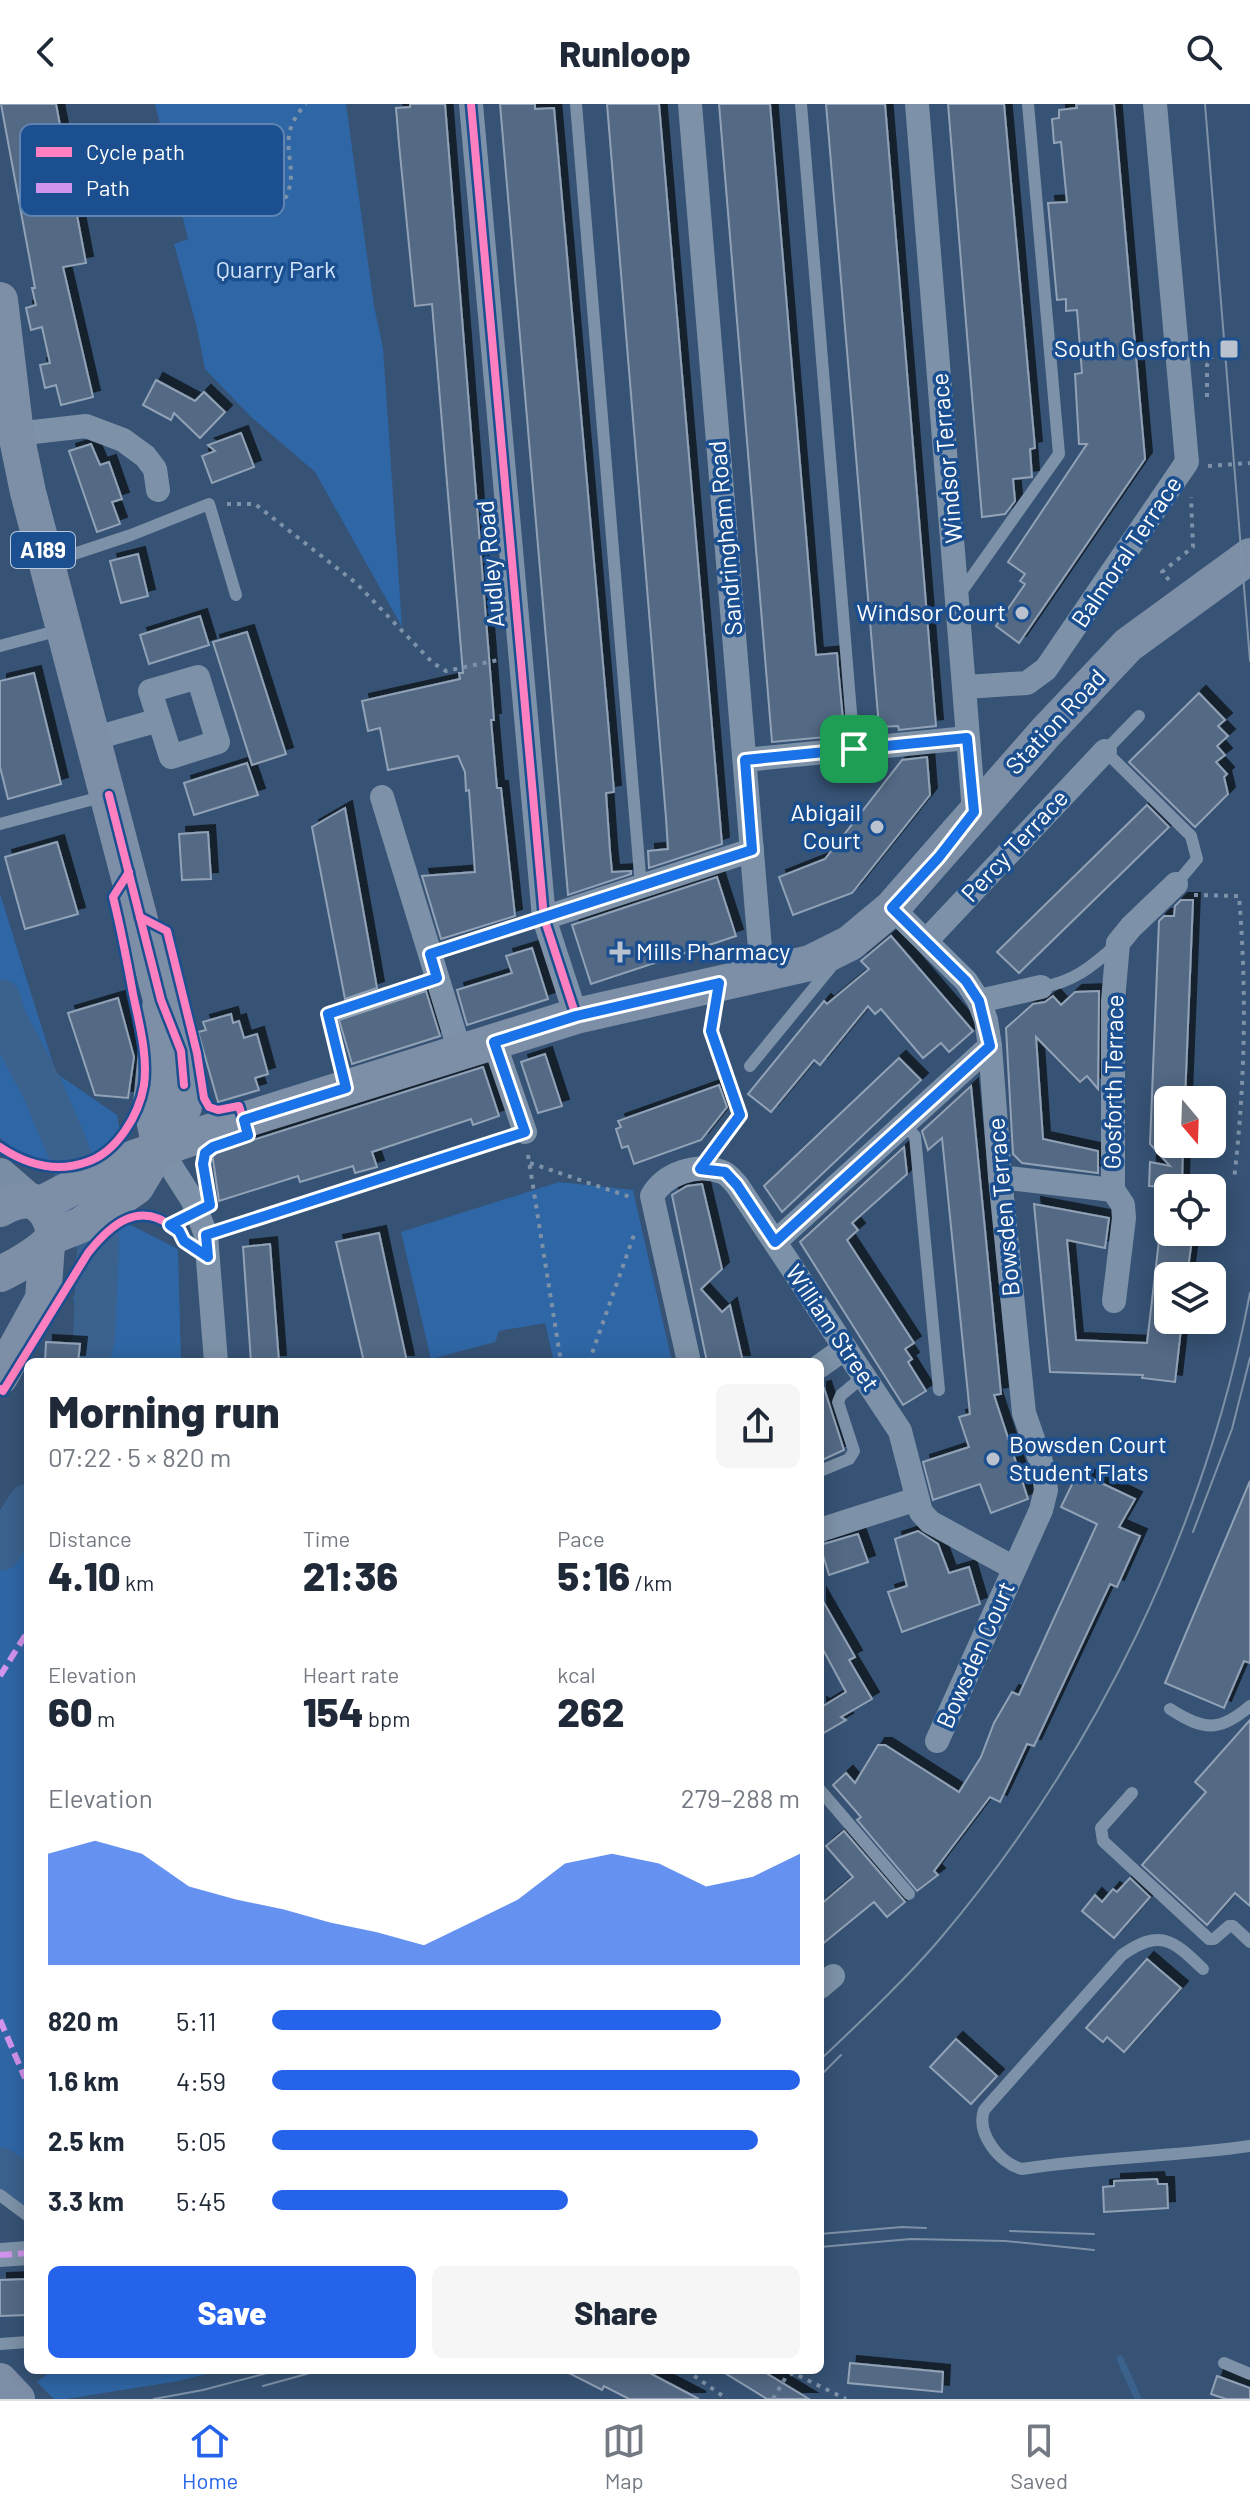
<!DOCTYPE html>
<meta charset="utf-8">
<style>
:root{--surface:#fff;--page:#f6f6f7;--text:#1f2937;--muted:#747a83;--line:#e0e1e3;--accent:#2563eb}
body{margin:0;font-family:Barlow,sans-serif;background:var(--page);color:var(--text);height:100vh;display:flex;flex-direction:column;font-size:30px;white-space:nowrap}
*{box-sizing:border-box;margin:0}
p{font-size:26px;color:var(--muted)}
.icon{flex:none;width:44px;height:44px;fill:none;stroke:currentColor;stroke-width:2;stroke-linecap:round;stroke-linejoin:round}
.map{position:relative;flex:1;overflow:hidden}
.panel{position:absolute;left:24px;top:1254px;width:800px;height:1016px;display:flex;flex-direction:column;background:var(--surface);border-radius:12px;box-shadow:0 4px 20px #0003}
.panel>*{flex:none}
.needle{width:52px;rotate:161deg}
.buttons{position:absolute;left:1154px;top:982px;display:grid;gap:16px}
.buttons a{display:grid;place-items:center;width:72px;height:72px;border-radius:12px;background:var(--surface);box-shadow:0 4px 20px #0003;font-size:40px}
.pin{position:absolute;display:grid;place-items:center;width:68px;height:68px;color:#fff;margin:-34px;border-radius:16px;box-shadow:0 4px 12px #0006}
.round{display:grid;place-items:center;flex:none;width:84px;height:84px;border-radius:12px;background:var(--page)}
.overview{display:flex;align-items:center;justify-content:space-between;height:136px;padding:0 24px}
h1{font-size:44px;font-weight:800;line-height:60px}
.stats{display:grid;grid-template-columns:repeat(3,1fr);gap:12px;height:136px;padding:8px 24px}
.stats div{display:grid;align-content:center}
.stats b{font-size:40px;font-weight:800}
.stats small{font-size:22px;font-weight:400}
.stats p{font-size:22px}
.chart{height:224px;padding:16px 24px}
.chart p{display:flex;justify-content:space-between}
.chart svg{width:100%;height:144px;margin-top:8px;fill:var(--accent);opacity:.7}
.action{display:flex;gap:16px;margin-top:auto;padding:16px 24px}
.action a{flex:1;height:92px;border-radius:12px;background:var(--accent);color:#fff;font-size:32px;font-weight:800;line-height:92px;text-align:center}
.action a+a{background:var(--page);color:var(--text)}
ul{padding:0 24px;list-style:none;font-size:26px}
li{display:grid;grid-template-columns:128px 96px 1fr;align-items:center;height:60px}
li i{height:20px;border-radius:10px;background:var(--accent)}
header{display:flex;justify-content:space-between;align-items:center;height:104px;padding:0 24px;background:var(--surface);font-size:36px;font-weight:800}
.dock{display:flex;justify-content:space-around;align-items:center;height:112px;border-top:2px solid var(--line);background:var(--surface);font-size:22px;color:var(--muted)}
.dock a{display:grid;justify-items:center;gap:4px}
.dock .on{color:var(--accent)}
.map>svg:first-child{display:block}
.green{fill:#2f66a5}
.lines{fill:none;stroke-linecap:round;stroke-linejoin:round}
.stream{stroke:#3b618d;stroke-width:7}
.river{stroke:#3b618d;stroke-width:42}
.building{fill:#526984;stroke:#92a2b6;stroke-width:2;filter:url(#shadow)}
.path{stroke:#7d92a8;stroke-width:4;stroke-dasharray:4 6;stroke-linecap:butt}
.lane{stroke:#7d92a8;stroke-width:12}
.street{stroke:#7d92a8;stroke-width:24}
.secondary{stroke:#798da4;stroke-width:34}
.primary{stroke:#7d8ea7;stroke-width:36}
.tram{stroke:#7e92a7;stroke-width:2}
.quiet{stroke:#d193ec;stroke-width:6;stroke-dasharray:12 6;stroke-linecap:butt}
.cycleway-casing{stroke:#1b4f8f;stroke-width:13}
.cycleway{stroke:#ff80c0;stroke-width:8}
.route-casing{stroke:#fff;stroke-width:16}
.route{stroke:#1a73e8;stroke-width:10}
.poi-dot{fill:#b9c2ce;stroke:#1b4f8f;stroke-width:3}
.labels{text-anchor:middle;stroke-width:7;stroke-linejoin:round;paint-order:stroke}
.shield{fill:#1b4f8f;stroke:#bbcadd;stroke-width:2}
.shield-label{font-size:22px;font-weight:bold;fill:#fff}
.park-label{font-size:24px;fill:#cfe3fa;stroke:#1b4f8f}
.poi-label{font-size:24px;fill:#fff;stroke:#1b4f8f;text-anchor:end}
.street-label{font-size:24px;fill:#fff;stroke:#1b4f8f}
.key{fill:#1b4f8f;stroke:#5f84b1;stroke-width:2}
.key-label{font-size:22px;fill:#fff}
</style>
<header><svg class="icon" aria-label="back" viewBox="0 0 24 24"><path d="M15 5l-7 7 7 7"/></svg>Runloop<svg class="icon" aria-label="search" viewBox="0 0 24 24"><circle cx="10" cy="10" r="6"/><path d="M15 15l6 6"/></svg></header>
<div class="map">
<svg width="1250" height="2295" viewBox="0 0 1250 2295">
<defs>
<filter id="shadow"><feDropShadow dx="7" dy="-7" stdDeviation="0" flood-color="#0009"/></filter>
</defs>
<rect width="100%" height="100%" fill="#365274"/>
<g class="green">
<polygon points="155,0 346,0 374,202 383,244 402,523 315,368 250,312 205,265 197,224 174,140 188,135"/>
<path d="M0 790 56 969 117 1011 120 1028C110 1036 101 1047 90 1052 59 1068 25 1055 0 1034Z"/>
<polygon points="559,1078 633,1086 672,1258 554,1258 545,1219 499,1227 495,1238 431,1255 401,1128"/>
<polygon points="127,1119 178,1145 181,1258 80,1258 85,1239 73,1194 111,1128"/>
<polygon points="28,1382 28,2096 0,2076 0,1432"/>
<polygon points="53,2266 223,2266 178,2277 66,2295 54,2295 37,2278"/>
</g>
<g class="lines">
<polyline class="stream" points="1120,2255 1138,2295"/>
<g class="river">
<polyline points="0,896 4,912 42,984 68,1045 98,1137 94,1234 88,1258"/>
<polyline points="0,1446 28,1401"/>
<polyline points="0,2064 28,2085"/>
</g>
</g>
<g class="building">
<polygon points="1,0 56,0 86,159 63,163 93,293 61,301 56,281 45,284 40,261 50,259 42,223 31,226 26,204 36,201 32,184 35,184"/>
<polygon points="410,0 445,0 494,616 491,616 497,684 501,684 515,812 441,835 422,772 475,768 469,686 466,687 465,668 458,652 388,666 380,624 368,627 362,597 460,575 459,569 463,569 432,200 415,202 399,40 396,4 410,3"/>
<polygon points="500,0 535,0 535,5 554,4 609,628 614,688 606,689 610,747 612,768 631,767 631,770 568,791"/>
<polygon points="607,0 659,0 722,740 649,764 648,747 668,745 666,714"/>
<polygon points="719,0 770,0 816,551 837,549 838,562 843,616 825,617 826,633 772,638"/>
<polygon points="826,0 885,0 936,622 899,626 898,622 879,623"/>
<polygon points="948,0 1004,0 1035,344 1030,345 1032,373 1013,375 1015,397 1005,410 982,413"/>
<polygon points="1076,0 1114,0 1145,355 1019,539 996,522 1025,480 1020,477 1025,470 1008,458 1087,340 1079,340 1075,270 1082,269 1077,206 1066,207 1066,195 1057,196 1048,99 1067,98 1061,38 1054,39 1052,15 1059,14 1059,6 1077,4"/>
<polygon points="156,276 195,297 204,288 225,308 200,334 174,309 171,316 143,301"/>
<polygon points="241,329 254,363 212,379 202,352 215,347 208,341"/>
<polygon points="91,340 100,361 109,358 122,395 112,398 120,420 97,428 69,347"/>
<polygon points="138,450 148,492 121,499 110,457"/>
<polygon points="200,512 209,541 149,560 140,531"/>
<polygon points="247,528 286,650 252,661 213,538"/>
<polygon points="34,569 61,680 8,695 0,663 0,577"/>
<polygon points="1199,589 1225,616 1218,622 1228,632 1217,642 1225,651 1216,658 1227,670 1224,673 1228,690 1195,723 1129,658"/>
<polygon points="927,653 930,691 852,789 793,811 779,773 825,755 902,656"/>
<polygon points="247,659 258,691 194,711 184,679"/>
<polygon points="1147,701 1169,723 1019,869 997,848"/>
<polygon points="345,704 377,884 345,895 312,723"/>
<polygon points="208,728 211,775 182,776 179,730"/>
<polygon points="57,738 78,810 25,825 5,753"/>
<polygon points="717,773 736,832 591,880 572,821"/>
<polygon points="1181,796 1193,796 1185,996 1168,996 1168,1040 1183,1040 1182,1083 1149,1082 1150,1058 1170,1062 1150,1040 1159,817 1164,812 1174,812 1175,802"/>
<polygon points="891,832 973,927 949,948 941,939 923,954 881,905 875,910 868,902 820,961 814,956 771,1008 748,990 824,897 827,900 869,865 861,857"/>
<polygon points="532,844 548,895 467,921 457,886 512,869 506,852"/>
<polygon points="426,887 440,932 352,960 339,916"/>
<polygon points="1099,887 1098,985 1087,972 1080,978 1036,933 1043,1035 1098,1047 1098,1069 1022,1059 1013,1050 1006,924 1033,900 1045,898 1053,892 1061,901 1075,888"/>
<polygon points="118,894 134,953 128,994 95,991 68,909"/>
<polygon points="231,910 233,919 239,917 244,934 257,930 268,970 255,974 259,986 218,998 198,928 206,926 203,918"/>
<polygon points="545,950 562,1002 538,1009 521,958"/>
<polygon points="899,954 921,976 782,1108 764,1082"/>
<polygon points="483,963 499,1012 473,1021 471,1015 372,1048 377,1063 355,1069 353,1062 300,1078 298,1072 219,1097 212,1049"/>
<polygon points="719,981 727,1003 701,1036 634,1060 628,1042 622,1044 616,1025 621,1023 618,1017"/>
<polygon points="971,982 1001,1290 994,1291 1028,1395 991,1409 980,1380 933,1396 923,1358 969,1343 959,1313 970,1310 942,1034 928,1046 922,1027"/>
<polygon points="904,1043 907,1070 852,1119 858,1126 847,1136 914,1239 905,1245 912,1255 908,1258 926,1287 903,1301 800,1138"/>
<polygon points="702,1080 722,1165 701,1185 722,1208 730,1201 743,1258 707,1258 672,1091 687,1082"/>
<polygon points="1034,1100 1109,1114 1105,1144 1067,1136 1076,1236 1147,1239 1160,1128 1193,1128 1187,1172 1168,1172 1168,1216 1182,1216 1175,1278 1142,1274 1143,1271 1050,1268"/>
<polygon points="379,1129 395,1203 407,1258 364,1258 336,1138"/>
<polygon points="270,1140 279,1258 251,1258 243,1143"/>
<polygon points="46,1238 80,1240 78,1258 45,1258"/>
<polygon points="824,1284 844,1346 820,1357 820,1285"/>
<polygon points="1078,1368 1135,1395 1119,1423 1140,1432 1117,1483 1110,1480 1034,1642 1027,1640 1000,1698 990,1693 934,1767 938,1771 917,1787 857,1716 861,1713 833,1681 846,1669 855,1679 878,1641 885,1641 959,1688 981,1653 994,1619 1012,1588 1019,1591 1097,1420 1061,1403"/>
<polygon points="1250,1377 1250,1559 1244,1557 1224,1604 1165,1579"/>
<polygon points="918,1427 938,1440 949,1469 969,1463 980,1500 902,1528 888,1488 907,1482 895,1435"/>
<polygon points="858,1430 868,1458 829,1471 820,1441"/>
<polygon points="820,1492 855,1553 849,1556 872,1595 841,1613 846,1616 820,1631 820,1600 823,1602 846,1588 820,1540"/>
<polygon points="1250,1616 1250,1802 1235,1789 1207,1821 1142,1761 1206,1688 1195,1678"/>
<polygon points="844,1727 905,1798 887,1813 874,1798 820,1842 820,1801 853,1773 826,1742"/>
<polygon points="1130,1774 1150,1793 1114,1834 1082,1807 1095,1791 1102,1798 1113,1785 1117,1788"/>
<polygon points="1147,1855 1181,1884 1124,1948 1107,1933 1103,1938 1086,1924"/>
<polygon points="956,1935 997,1972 971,2000 930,1963"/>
<polygon points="1157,2075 1158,2080 1167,2080 1168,2104 1104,2108 1103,2083 1114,2082 1114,2077"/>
<polygon points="28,2175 28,2211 0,2212 0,2176"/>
<polygon points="850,2259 943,2268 942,2288 848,2279"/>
<polygon points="563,2266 644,2266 699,2295 629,2295 604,2282 602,2286"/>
<polygon points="720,2266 761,2266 809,2295 767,2295"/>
<polygon points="1217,2272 1250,2284 1250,2295 1226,2295 1211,2290"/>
</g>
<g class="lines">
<g class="path">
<path d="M213 65 261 94 272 97 286 93C302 59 271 37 306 0"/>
<polyline points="1207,293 1207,261 1212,253"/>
<polyline points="1208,362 1250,359"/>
<polyline points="227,400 255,400 356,479 433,559 446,567 498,556"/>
<polyline points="1169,476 1162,468 1193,443 1191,393"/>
<path d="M1194 791 1239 792C1247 888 1245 981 1234 1076"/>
<polyline points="714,909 711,927 740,1011 716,1043"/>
<polyline points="528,1051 561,1258"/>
<polyline points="530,1059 630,1093"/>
<polyline points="589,1258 635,1128"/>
<polyline points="25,1974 28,1979"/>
<polyline points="686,2266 727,2295"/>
<polyline points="773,2295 786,2273 793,2269 846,2295"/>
</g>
<g class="lane">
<polyline points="576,0 641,783"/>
<polyline points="801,0 854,645"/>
<polyline points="50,458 131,431 209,400 236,491"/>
<polyline points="959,491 1059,350 1028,0"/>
<polyline points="0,542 60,526"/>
<polyline points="1139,612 1105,647 1191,732 1197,755 1176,780"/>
<polyline points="0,720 105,692"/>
<polyline points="430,850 544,814"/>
<path d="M1041 883C1072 879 1093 862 1116 841"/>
<polyline points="750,962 831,863"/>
<polyline points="346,982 328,910 437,874"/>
<polyline points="904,1021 915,1032 939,1286"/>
<polyline points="206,1131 525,1028"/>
<polyline points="820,1367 849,1355 854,1347 838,1298 841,1291 864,1272"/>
<path d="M1170 1605C1203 1626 1219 1629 1250 1602"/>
<polyline points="820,1686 909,1790"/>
<polyline points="1132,1689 1101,1724 1103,1737 1209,1835 1214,1835 1229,1822 1233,1822 1250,1838"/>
<path d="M1203 1865C1173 1836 1160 1824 1122 1851L984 2006C976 2029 999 2059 1022 2065 1098 2053 1174 2053 1250 2042"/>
<polyline points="0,2091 28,2112"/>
<polyline points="0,2240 28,2238"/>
<polyline points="1224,2259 1250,2270"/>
</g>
<g class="street">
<polyline points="471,0 544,814 576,912"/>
<polyline points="690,0 762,869"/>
<polyline points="917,0 974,708"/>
<polyline points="16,330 86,322 123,336 145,352 155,365 158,386"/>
<polygon points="198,573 218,638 171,653 150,587"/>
<polyline points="966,583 1027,579 1046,565 1187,358 1155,0"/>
<polyline points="92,635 159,616"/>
<polyline points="745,656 967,634"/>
<polyline points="382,693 460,948"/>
<polyline points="892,804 966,877 979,897 986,916 990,942 1000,1073 1024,1309 1043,1364 1046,1386 1041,1406 937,1637"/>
<polyline points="544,814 752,746"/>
<polyline points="926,837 1105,647"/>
<polyline points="979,897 1041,883"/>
<polyline points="494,938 525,1028"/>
<polyline points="160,1045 193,1097 206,1131 216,1258"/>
<polyline points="1000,1073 1113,1086"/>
<polyline points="775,1138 990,942"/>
<polyline points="1114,1197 1124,1114 1123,1101 1113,1086 1113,897 1118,839 1131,823 1176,780"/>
<path d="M689 1258 652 1092C665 1069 697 1059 722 1068 728 1070 733 1077 737 1081L900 1327 921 1408 930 1418 1014 1464"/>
<polyline points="820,1262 845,1244"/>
<polyline points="820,1426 917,1395"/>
<polyline points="820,1883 833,1872"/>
<polyline points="0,2151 28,2149"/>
</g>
<polyline class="secondary" points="0,1071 29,1096"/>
<g class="primary">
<polyline points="0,196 16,330 28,388 161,896 181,947 184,1003 136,1083 81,1121 53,1132"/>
<polyline points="160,1045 151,1000 160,904"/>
<polyline points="39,1101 122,1058 244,1016 576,912 810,859 850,839 892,804 1046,628 1128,541 1250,452"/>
<path d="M0 1105C9 1100 20 1095 31 1097 44 1100 56 1120 52 1133 49 1145 11 1165 0 1170"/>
<polyline points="0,1273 43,1195 47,1141"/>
<polyline points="0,2277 17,2295"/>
</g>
<g class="tram">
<polyline points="1205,0 1250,557"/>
<polyline points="1193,1428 1232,1325 1250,1254"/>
<path d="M820 1956C861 1917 903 1878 939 1836 1095 1652 1205 1425 1250 1189"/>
<polyline points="820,1972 841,1951"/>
<polyline points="1010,2127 1094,2130"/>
<polyline points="820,2130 902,2123 926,2124"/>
<polyline points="820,2143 911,2135 1005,2137 1094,2146"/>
<polyline points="263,2282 321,2266"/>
<polyline points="154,2295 203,2286 279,2266"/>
</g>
<g class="quiet">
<polyline points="0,1572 28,1527"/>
<polyline points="0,1916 25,1974"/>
<polyline points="0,2151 28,2149"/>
</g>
<g class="cycleway-casing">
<g id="cycleway">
<polyline points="471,0 544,814 576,912"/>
<polyline points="109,691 161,896 181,947 184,981"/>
<polyline points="140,813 167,827 197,949 204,994 209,1003 218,1006 239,1002 248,1031 213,1043 205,1049 203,1060 210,1101 170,1121"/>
<path d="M0 1043C27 1061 56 1069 87 1058 117 1048 139 1011 144 981 148 951 139 919 133 890 127 857 121 825 113 793L129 768"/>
<path d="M0 1285 3 1287 88 1149C111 1120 139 1096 174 1124 180 1128 181 1134 186 1139 192 1144 201 1148 208 1153"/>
</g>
</g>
<use href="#cycleway" class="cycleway"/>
</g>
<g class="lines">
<g class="route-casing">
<polygon id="route" points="967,634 974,708 939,753 892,804 966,877 979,897 990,942 775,1138 737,1081 725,1068 700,1065 740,1011 711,927 719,879 576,912 494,938 525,1028 206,1131 208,1153 184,1137 179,1127 170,1121 210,1101 203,1060 205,1049 213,1043 248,1031 244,1016 346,984 328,910 437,874 430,850 752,746 745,656"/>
</g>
<use href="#route" class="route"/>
</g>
<g class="poi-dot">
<rect x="1219" y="235" width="20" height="20" rx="4"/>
<circle cx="1022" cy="509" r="8"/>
<circle cx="877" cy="723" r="8"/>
<path d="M616 836h8v8h8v8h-8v8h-8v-8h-8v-8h8z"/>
<circle cx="993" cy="1355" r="8"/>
</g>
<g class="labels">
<rect class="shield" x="11" y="428" width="64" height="36" rx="6"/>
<g class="shield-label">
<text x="43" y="454">A189</text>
</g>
<g class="park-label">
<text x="276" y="174">Quarry Park</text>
</g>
<g class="poi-label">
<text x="1211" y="253">South Gosforth</text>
<text x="1006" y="517">Windsor Court</text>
<text x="861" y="717">Abigail<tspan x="861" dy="28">Court</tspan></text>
<text x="636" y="856" text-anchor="start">Mills Pharmacy</text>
<text x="1009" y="1349" text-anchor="start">Bowsden Court<tspan x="1009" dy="28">Student Flats</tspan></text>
</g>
<g class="street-label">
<text transform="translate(947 354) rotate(-95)" y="8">Windsor Terrace</text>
<text transform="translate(726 434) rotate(-95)" y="8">Sandringham Road</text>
<text transform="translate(1127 448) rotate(-56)" y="8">Balmoral Terrace</text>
<text transform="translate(491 460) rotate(-95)" y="8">Audley Road</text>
<text transform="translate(1056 618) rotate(-47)" y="8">Station Road</text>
<text transform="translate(1015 742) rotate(-47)" y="8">Percy Terrace</text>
<text transform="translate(1114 978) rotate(-89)" y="8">Gosforth Terrace</text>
<text transform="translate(1004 1103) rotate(-95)" y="8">Bowsden Terrace</text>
<text transform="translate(832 1224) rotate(56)" y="8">William Street</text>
<text transform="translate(976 1551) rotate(-66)" y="8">Bowsden Court</text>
</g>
</g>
<rect x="20" y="20" width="264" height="92" rx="12" class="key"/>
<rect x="36" y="43" width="36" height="10" fill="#ff80c0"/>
<rect x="36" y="79" width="36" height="10" fill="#d193ec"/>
<g class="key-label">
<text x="86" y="56">Cycle path</text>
<text x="86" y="92">Path</text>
</g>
</svg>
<div class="buttons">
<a><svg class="needle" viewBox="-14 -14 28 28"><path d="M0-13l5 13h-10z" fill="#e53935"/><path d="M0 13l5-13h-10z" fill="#747a83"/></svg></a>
<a><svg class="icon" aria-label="locate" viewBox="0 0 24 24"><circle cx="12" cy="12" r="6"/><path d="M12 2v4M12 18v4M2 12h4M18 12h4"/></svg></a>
<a><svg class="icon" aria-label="layers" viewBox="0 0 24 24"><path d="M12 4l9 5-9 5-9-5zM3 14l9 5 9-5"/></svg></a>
</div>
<div class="pin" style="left:854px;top:645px;background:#1e9e55"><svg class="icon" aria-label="arrive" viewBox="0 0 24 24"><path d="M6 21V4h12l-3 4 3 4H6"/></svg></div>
<section class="panel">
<div class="overview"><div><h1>Morning run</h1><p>07:22 · 5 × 820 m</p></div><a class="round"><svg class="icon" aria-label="share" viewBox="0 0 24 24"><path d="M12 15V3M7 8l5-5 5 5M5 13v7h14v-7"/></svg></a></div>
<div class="stats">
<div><p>Distance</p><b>4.10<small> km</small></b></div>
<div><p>Time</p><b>21:36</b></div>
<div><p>Pace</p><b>5:16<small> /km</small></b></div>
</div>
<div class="stats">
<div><p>Elevation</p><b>60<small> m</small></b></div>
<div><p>Heart rate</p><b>154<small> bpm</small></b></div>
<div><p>kcal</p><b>262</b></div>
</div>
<div class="chart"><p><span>Elevation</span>279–288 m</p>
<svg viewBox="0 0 160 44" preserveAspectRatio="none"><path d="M0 44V10L10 6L20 10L30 20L40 24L50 27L60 31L70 34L80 38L90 31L100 24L110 13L120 10L130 13L140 20L150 17L160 10V44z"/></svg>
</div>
<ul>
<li><b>820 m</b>5:11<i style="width:85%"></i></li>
<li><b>1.6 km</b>4:59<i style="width:100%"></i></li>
<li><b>2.5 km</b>5:05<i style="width:92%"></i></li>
<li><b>3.3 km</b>5:45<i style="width:56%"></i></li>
</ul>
<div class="action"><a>Save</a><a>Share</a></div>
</section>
</div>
<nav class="dock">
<a class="on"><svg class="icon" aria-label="home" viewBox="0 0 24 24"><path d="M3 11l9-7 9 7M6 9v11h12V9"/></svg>Home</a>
<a><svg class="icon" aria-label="map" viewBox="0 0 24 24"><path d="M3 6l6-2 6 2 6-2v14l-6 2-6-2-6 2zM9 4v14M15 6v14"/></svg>Map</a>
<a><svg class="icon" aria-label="saved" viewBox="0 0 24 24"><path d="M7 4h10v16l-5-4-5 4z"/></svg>Saved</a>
</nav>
